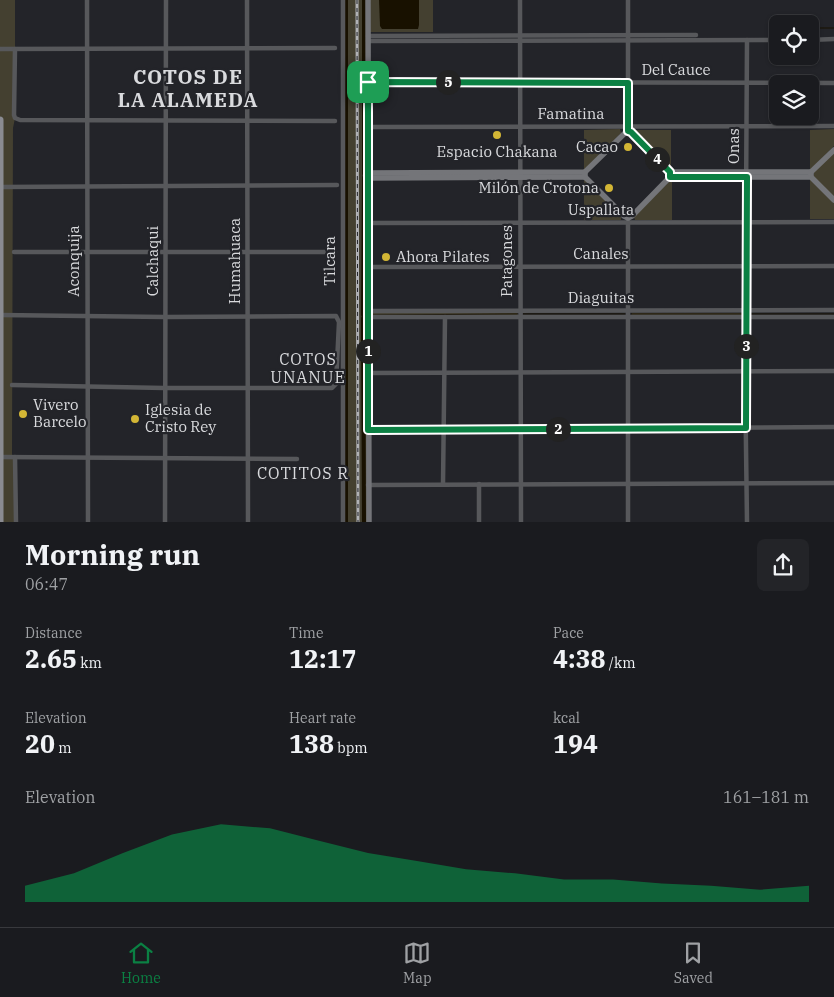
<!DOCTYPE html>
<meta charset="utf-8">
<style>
:root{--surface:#1a1b1f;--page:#232428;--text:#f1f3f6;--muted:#9fa1a4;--line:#38393d;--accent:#0b8043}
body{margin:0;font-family:"IBM Plex Serif",serif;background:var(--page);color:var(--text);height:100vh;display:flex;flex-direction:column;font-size:19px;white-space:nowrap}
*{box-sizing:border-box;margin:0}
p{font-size:16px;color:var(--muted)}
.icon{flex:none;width:28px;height:28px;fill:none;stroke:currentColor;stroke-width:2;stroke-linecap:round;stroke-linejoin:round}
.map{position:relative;height:522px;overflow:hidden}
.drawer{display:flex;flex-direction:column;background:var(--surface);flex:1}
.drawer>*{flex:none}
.tools{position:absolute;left:769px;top:15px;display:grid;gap:10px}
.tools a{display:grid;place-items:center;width:50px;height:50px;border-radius:8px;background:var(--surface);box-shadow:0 1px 4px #0004,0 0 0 1px var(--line);font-size:25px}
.pin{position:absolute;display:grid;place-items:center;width:42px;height:42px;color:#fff;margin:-21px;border-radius:10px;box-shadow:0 2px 8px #0006}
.km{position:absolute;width:25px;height:25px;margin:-12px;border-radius:50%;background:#222;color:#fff;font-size:14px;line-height:25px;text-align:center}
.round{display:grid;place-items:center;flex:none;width:52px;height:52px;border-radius:8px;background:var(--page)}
.headline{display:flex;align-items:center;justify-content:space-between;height:85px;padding:0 25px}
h1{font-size:28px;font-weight:700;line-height:38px}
.metrics{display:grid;grid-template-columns:repeat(3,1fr);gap:8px;height:85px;padding:5px 25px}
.metrics div{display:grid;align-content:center}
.metrics b{font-size:25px;font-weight:700}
.metrics small{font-size:14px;font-weight:400}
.metrics p{font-size:14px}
.chart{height:140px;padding:10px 25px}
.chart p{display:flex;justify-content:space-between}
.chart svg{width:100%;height:90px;margin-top:5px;fill:var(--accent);opacity:.7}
.menu{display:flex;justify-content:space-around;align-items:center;height:70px;border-top:1px solid var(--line);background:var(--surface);font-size:14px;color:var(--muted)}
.menu a{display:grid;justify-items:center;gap:2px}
.menu .on{color:var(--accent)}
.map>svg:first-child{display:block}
.green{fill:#444030}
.water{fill:#181100}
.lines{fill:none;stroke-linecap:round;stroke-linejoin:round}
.stream{stroke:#181100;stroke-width:1}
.canal{stroke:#181100;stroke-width:4}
.street{stroke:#57585b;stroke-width:4.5}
.secondary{stroke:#747579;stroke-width:5.5}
.primary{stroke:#8a8b91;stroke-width:7}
.rail-casing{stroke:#b1b2b6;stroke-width:3}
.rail{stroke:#232429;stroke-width:1;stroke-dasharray:4;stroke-linecap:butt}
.route-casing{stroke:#fff;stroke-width:10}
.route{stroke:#0b8043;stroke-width:6}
.poi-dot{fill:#d3b635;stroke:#232429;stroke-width:2}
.labels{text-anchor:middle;stroke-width:4.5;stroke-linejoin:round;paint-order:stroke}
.street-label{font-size:15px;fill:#d9dadd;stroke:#232429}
.poi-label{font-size:15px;fill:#d9dadd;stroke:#232429;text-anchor:start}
.neighbourhood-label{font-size:16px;letter-spacing:1px;fill:#d9dadd;stroke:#232429}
.district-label{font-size:20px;font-weight:bold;letter-spacing:1px;fill:#d9dadd;stroke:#232429}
</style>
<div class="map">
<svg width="834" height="522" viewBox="0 0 834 522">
<rect width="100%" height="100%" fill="#232429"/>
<g class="green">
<polygon points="0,0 15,0 15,118 13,128 12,457 15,457 16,522 0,522"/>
<rect x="343" y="0" width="25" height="522"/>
<rect x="370" y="0" width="63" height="32"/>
<polygon points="620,129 621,133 584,171 584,130"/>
<polygon points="834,129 834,146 810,170 810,130"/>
<polygon points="634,130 671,130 671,169 634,132"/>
<polygon points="834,151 834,198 813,177 814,172"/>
<polygon points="584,179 621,216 621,220 584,220"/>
<polygon points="672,179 672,220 635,220 634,217"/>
<polygon points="810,179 834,202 834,219 810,219"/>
<polygon points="371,313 517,313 518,315 371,316"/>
<polygon points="632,313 743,313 744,316 631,316"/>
</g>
<polygon class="water" points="379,0 419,0 419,25 418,29 382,29 380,26"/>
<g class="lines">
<g class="stream">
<polyline points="812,28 834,28"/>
<polyline points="523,314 625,314"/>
<polyline points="631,314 743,314"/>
<polyline points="749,314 834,314"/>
<polyline points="372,315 517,314"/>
</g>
<g class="canal">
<polyline points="364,174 364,0"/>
<polyline points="363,315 364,177"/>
<polyline points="363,318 364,522"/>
<polyline points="346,522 346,0"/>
</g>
<g class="street">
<polyline points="87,0 88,522"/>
<polyline points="247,0 248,522"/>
<polyline points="343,0 343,522"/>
<polyline points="520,0 521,522"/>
<polyline points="628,0 628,129"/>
<polyline points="368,36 696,35"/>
<polyline points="810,40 834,39"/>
<polyline points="368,41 778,40"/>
<polyline points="0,49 335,48"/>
<polyline points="15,49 14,115 15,118 20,120 335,121"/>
<polyline points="368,82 834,83"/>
<polyline points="368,127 834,126"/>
<polyline points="0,187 337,185"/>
<polyline points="368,223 834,222"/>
<polyline points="14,252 335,252"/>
<polyline points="368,267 834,266"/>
<polyline points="368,311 834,310"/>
<polyline points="0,315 165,317 336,316 339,322 336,384 332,388 164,388 12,385"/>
<polyline points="368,317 834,317"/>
<polyline points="368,373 834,371"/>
<polyline points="368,430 834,427"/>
<polyline points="0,457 297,459"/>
<polyline points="15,457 16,522"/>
<polyline points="443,484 445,317"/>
<polyline points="368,485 834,483"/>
<polyline points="165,522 166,0"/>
<polyline points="479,522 479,484"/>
<polyline points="628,522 628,221"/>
<polyline points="747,522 745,371 747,40"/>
</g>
<g class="secondary">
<polyline points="368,0 369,522"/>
<polyline points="585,172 585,177 624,216 628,218 632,216 670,177 811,177 834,200"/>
<polyline points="670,172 811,172"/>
<polyline points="368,173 585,172 625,133 628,131 670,172 670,177"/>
<polyline points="811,175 811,172 834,150"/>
<polyline points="368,178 585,177"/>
</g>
<polyline class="primary" points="0,120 0,522"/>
<g class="rail-casing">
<polyline id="rail" points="357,0 358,522"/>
</g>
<use href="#rail" class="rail"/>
</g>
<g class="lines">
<g class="route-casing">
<polygon id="route" points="368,82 628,83 628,131 631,132 670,172 670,177 747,177 746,428 368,430"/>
</g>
<use href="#route" class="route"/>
</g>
<g class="poi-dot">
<circle cx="497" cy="135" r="5"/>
<circle cx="628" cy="147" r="5"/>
<circle cx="609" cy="188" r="5"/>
<circle cx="386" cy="257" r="5"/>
<circle cx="23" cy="414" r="5"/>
<circle cx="135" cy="419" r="5"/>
</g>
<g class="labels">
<g class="street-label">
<text x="676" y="75">Del Cauce</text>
<text x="571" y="119">Famatina</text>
<text transform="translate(734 146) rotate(-90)" y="5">Onas</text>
<text x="601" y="215">Uspallata</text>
<text x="601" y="259">Canales</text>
<text transform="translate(74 261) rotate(-90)" y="5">Aconquija</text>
<text transform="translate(153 261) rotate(-90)" y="5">Calchaqui</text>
<text transform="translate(235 261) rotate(-90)" y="5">Humahuaca</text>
<text transform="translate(330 261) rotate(-90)" y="5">Tilcara</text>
<text transform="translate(507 261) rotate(-90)" y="5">Patagones</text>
<text x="601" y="303">Diaguitas</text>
</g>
<g class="poi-label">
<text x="618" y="152" text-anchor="end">Cacao</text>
<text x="497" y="157" text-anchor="middle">Espacio Chakana</text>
<text x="599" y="193" text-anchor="end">Milón de Crotona</text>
<text x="396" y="262">Ahora Pilates</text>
<text x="33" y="410">Vivero<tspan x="33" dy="17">Barcelo</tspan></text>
<text x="145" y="415">Iglesia de<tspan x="145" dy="17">Cristo Rey</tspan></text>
</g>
<g class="neighbourhood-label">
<text x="308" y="365">COTOS<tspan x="308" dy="18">UNANUE</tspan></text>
<text x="303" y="479">COTITOS R</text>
</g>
<g class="district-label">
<text x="188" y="84">COTOS DE<tspan x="188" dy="23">LA ALAMEDA</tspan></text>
</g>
</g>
</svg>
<div class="tools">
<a><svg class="icon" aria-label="locate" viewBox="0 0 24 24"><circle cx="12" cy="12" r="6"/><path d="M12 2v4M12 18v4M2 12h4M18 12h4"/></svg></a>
<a><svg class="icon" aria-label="layers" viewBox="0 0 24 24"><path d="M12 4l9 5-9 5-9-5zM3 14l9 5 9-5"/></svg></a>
</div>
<div class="pin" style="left:368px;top:82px;background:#1e9e55"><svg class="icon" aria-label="arrive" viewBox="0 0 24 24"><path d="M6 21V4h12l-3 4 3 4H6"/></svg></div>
<b class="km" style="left:368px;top:351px">1</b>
<b class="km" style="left:558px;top:429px">2</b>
<b class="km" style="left:746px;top:346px">3</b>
<b class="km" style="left:657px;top:159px">4</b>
<b class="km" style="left:448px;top:82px">5</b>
</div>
<section class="drawer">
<div class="headline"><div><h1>Morning run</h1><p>06:47</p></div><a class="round"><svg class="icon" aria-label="share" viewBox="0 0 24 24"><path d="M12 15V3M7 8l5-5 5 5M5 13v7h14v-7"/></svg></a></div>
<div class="metrics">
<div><p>Distance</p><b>2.65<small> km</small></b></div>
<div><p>Time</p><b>12:17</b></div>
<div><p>Pace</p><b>4:38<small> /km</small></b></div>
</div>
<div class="metrics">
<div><p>Elevation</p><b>20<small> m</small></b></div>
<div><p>Heart rate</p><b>138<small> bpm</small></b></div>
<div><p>kcal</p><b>194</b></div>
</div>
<div class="chart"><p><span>Elevation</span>161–181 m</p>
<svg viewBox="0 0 160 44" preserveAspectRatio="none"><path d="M0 44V36L10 30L20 20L30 11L40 6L50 8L60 14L70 20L80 24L90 28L100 30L110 33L120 33L130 35L140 36L150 38L160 36V44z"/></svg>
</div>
</section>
<nav class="menu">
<a class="on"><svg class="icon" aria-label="home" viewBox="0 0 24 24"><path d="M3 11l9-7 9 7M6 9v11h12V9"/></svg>Home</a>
<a><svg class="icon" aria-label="map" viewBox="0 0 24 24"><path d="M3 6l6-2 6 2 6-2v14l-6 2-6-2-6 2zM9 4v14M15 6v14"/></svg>Map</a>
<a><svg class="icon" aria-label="saved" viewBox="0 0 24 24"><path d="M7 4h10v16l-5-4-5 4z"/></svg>Saved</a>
</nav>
